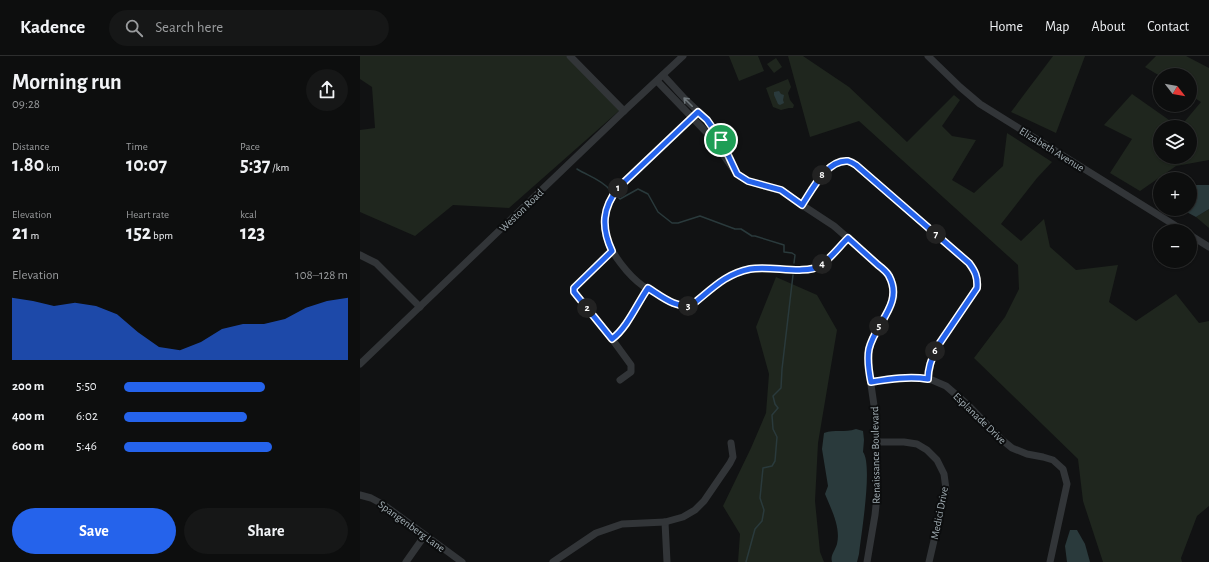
<!DOCTYPE html>
<meta charset="utf-8">
<style>
:root{--surface:#0d0e0e;--page:#161717;--text:#f1f3f6;--muted:#9a9c9e;--line:#2d2e2e;--accent:#2563eb}
body{margin:0;font-family:"Alegreya Sans",sans-serif;background:var(--page);color:var(--text);height:100vh;display:flex;flex-direction:column;font-size:15px;white-space:nowrap}
*{box-sizing:border-box;margin:0}
p{font-size:13px;color:var(--muted)}
.icon{flex:none;width:22px;height:22px;fill:none;stroke:currentColor;stroke-width:2;stroke-linecap:round;stroke-linejoin:round}
.map{position:relative;flex:1;overflow:hidden}
.details{display:flex;flex-direction:column;background:var(--surface);width:360px}
.details>*{flex:none}
.needle{width:26px;rotate:121deg}
.controls{position:absolute;left:793px;top:12px;display:grid;gap:8px}
.controls a{display:grid;place-items:center;width:44px;height:44px;border-radius:50%;background:var(--surface);box-shadow:0 1px 3px #0004,0 0 0 1px var(--line);font-size:20px}
.pin{position:absolute;display:grid;place-items:center;width:34px;height:34px;color:#fff;margin:-17px;border:2px solid #fff;border-radius:50%;box-shadow:0 1px 4px #0007}
.km{position:absolute;width:20px;height:20px;margin:-10px;border-radius:50%;background:#222;color:#fff;font-size:11px;line-height:20px;text-align:center}
.round{display:grid;place-items:center;flex:none;width:42px;height:42px;border-radius:21px;background:var(--page)}
.headline{display:flex;align-items:center;justify-content:space-between;height:68px;padding:0 12px}
h1{font-size:22px;font-weight:600;line-height:30px}
.figures{display:grid;grid-template-columns:repeat(3,1fr);gap:6px;height:68px;padding:4px 12px}
.figures div{display:grid;align-content:center}
.figures b{font-size:20px;font-weight:600}
.figures small{font-size:11px;font-weight:400}
.figures p{font-size:11px}
.chart{height:112px;padding:8px 12px}
.chart p{display:flex;justify-content:space-between}
.chart svg{width:100%;height:72px;margin-top:4px;fill:var(--accent);opacity:.7}
.button{display:flex;gap:8px;margin-top:auto;padding:8px 12px}
.button a{flex:1;height:46px;border-radius:24px;background:var(--accent);color:#fff;font-size:16px;font-weight:600;line-height:46px;text-align:center}
.button a+a{background:var(--page);color:var(--text)}
ul{padding:0 12px;list-style:none;font-size:13px}
li{display:grid;grid-template-columns:64px 48px 1fr;align-items:center;height:30px}
li i{height:10px;border-radius:5px;background:var(--accent)}
header{display:flex;align-items:center;gap:24px;box-sizing:border-box;height:56px;padding:0 20px;background:var(--surface);border-bottom:1px solid var(--line)}
header strong{font-size:19px}
nav{display:flex;gap:22px;margin-inline-start:auto;font-size:14px}
.search{width:280px;height:36px;background:var(--page);display:flex;align-items:center;gap:10px;box-sizing:border-box;padding:0 14px;border-radius:22px;color:var(--muted);font-size:15px}
main{display:flex;flex:1;min-height:0}
.map>svg:first-child{display:block}
.green{fill:#1f261e}
.water{fill:#2a3a3c}
.lines{fill:none;stroke-linecap:round;stroke-linejoin:round}
.stream{stroke:#2a3a3c;stroke-width:1.5}
.minor{stroke:#323538;stroke-width:7}
.oneway{stroke:#70787c}
.route-casing{stroke:#fff;stroke-width:8}
.route{stroke:#2563eb;stroke-width:5}
.labels{text-anchor:middle;stroke-width:4;stroke-linejoin:round;paint-order:stroke}
.street-label{font-size:11px;fill:#a2aeb4;stroke:#0c0d0e}
</style>
<header>
<strong>Kadence</strong>
<div class="search"><svg class="icon" aria-label="search" viewBox="0 0 24 24"><circle cx="10" cy="10" r="6"/><path d="M15 15l6 6"/></svg>Search here</div>
<nav><a>Home</a><a>Map</a><a>About</a><a>Contact</a></nav>
</header>
<main>
<section class="details">
<div class="headline"><div><h1>Morning run</h1><p>09:28</p></div><a class="round"><svg class="icon" aria-label="share" viewBox="0 0 24 24"><path d="M12 15V3M7 8l5-5 5 5M5 13v7h14v-7"/></svg></a></div>
<div class="figures">
<div><p>Distance</p><b>1.80<small> km</small></b></div>
<div><p>Time</p><b>10:07</b></div>
<div><p>Pace</p><b>5:37<small> /km</small></b></div>
</div>
<div class="figures">
<div><p>Elevation</p><b>21<small> m</small></b></div>
<div><p>Heart rate</p><b>152<small> bpm</small></b></div>
<div><p>kcal</p><b>123</b></div>
</div>
<div class="chart"><p><span>Elevation</span>108–128 m</p>
<svg viewBox="0 0 160 44" preserveAspectRatio="none"><path d="M0 44V6L10 8L20 11L30 9L40 11L50 16L60 27L70 36L80 38L90 33L100 25L110 22L120 22L130 19L140 12L150 8L160 6V44z"/></svg>
</div>
<ul>
<li><b>200 m</b>5:50<i style="width:63%"></i></li>
<li><b>400 m</b>6:02<i style="width:55%"></i></li>
<li><b>600 m</b>5:46<i style="width:66%"></i></li>
</ul>
<div class="button"><a>Save</a><a>Share</a></div>
</section>
<div class="map">
<svg width="849" height="506" viewBox="0 0 849 506">
<rect width="100%" height="100%" fill="#111213"/>
<g class="green">
<polygon points="0,0 206,0 260,54 149,152 93,149 55,180 0,156 0,74 15,72 12,31 0,23"/>
<polygon points="369,0 398,0 404,15 379,25"/>
<polygon points="428,0 443,0 489,31 547,86 594,39 600,44 582,70 592,80 616,84 592,124 614,137 643,110 647,77 692,106 677,122 641,168 661,185 684,163 690,191 716,214 758,209 749,246 776,265 816,238 839,267 849,265 849,450 837,460 821,502 822,506 743,506 723,445 718,403 614,302 645,261 659,233 658,209 499,65 450,81"/>
<polygon points="693,0 725,0 696,77 651,56"/>
<polygon points="796,0 826,0 849,12 849,104 816,110 780,135 750,117 772,83 744,69 772,38 819,71 800,71 800,101 830,101 830,71 820,71 841,46 830,39 830,19 800,19 800,20 785,11"/>
<polygon points="416,2 422,11 414,17 407,8"/>
<polygon points="428,23 431,31 428,37 430,44 434,49 433,52 429,52 421,54 413,51 406,32"/>
<polygon points="849,153 849,172 836,161"/>
<polygon points="416,221 457,239 477,274 458,387 455,445 460,496 464,506 378,506 380,478 363,450 391,392 406,357 409,318 396,271"/>
</g>
<g class="water">
<polygon points="419,35 421,38 424,39 423,44 424,47 420,49 418,48 414,39 414,36"/>
<polygon points="830,129 849,129 849,153 836,161 821,153 830,153"/>
<path d="M496 373 503 375 504 384 503 396C513 409 501 479 499 498L497 506H472C470 499 475 495 477 488 481 471 471 453 465 438L468 430 462 393 464 377C475 373 484 377 496 373Z"/>
<polygon points="710,474 717,474 725,488 730,506 707,506 705,490"/>
</g>
<g class="lines">
<g class="stream">
<path d="M217 113C228 120 241 123 250 134"/>
<polyline points="258,141 260,143 278,133 288,138 298,156 312,167 318,167 340,160 375,173 381,173 392,180 395,180 424,189 424,196 432,197 435,199 434,207"/>
<polyline points="386,506 395,473 402,465 404,454 400,442 403,412 412,410 415,405 417,381 413,373 412,359 418,352 415,348 413,340 421,332 422,313 433,219"/>
</g>
<g class="minor">
<polyline points="210,0 264,55"/>
<polyline points="568,0 600,31 620,48 824,175"/>
<polyline points="303,19 325,43 347,64 361,84 367,98"/>
<polyline points="297,25 348,78 377,118 388,125 421,135 442,149 474,170 529,218 534,232 534,241 530,253 513,281 509,294 509,315 516,363 517,440 515,459 507,506"/>
<path d="M338 56 259 131C248 145 241 162 246 179 250 197 269 220 283 230 288 233 294 236 299 239 310 246 320 253 333 248 352 233 365 218 390 213 409 209 444 220 460 210 470 203 479 191 489 182"/>
<path d="M442 149C452 134 467 102 488 105 491 106 493 107 496 109L609 207C615 215 618 221 617 232L577 291 572 302 568 323"/>
<polyline points="830,179 849,191"/>
<polyline points="252,195 214,231 214,236 252,283 271,309 271,316 260,324"/>
<polyline points="0,199 16,207 60,251"/>
<path d="M252 283C267 271 277 248 288 233"/>
<polyline points="0,308 264,55 323,0"/>
<polyline points="511,326 531,323 559,322 572,324 586,330 608,349 641,383 652,392 667,398 683,401 693,404 703,413 707,428 690,506"/>
<polyline points="517,386 544,386 557,388 567,394 577,404 584,418 586,433 569,506"/>
<polyline points="0,439 11,442 24,449 102,506"/>
<polyline points="305,466 307,506"/>
<polyline points="46,506 65,479"/>
<polyline points="193,506 236,477 262,468 305,466 323,461 335,454 344,445 370,407 373,401 371,387"/>
</g>
</g>
<defs><path id="oneway-shaft" d="M-6 0H5M1.5-3L5.5 0L1.5 3" fill="none" stroke-width="1.6" stroke-linecap="round" stroke-linejoin="round"/></defs>
<use class="oneway" href="#oneway-shaft" transform="translate(328 46) rotate(-135)"/>
<g class="lines">
<g class="route-casing">
<path id="route" d="M338 56 347 64 361 84 377 118 388 125 421 134 442 149C452 134 467 103 488 105 491 106 493 107 496 109L609 207C615 215 618 221 617 232L577 291C572 301 568 312 568 323 549 320 530 323 511 326 509 316 507 303 509 293 515 267 544 248 529 220 527 216 522 212 518 209 508 200 498 191 488 182 479 191 470 203 460 210 444 219 409 209 390 213 365 218 352 233 333 248 317 254 301 240 288 232 277 248 267 272 252 283L214 236V232L252 195C241 171 242 152 259 131Z"/>
</g>
<use href="#route" class="route"/>
</g>
<g class="labels">
<g class="street-label">
<text transform="translate(692 93) rotate(32)" y="4">Elizabeth Avenue</text>
<text transform="translate(161 154) rotate(-44)" y="4">Weston Road</text>
<text transform="translate(620 362) rotate(44)" y="4">Esplanade Drive</text>
<text transform="translate(515 399) rotate(-91)" y="4">Renaissance Boulevard</text>
<text transform="translate(579 457) rotate(-79)" y="4">Medici Drive</text>
<text transform="translate(52 470) rotate(36)" y="4">Spangenberg Lane</text>
</g>
</g>
</svg>
<div class="controls">
<a><svg class="needle" viewBox="-14 -14 28 28"><path d="M0-13l5 13h-10z" fill="#e53935"/><path d="M0 13l5-13h-10z" fill="#9a9c9e"/></svg></a>
<a><svg class="icon" aria-label="layers" viewBox="0 0 24 24"><path d="M12 4l9 5-9 5-9-5zM3 14l9 5 9-5"/></svg></a>
<a>+</a>
<a>−</a>
</div>
<div class="pin" style="left:361px;top:84px;background:#1e9e55"><svg class="icon" aria-label="arrive" viewBox="0 0 24 24"><path d="M6 21V4h12l-3 4 3 4H6"/></svg></div>
<b class="km" style="left:258px;top:132px">1</b>
<b class="km" style="left:227px;top:252px">2</b>
<b class="km" style="left:328px;top:250px">3</b>
<b class="km" style="left:462px;top:208px">4</b>
<b class="km" style="left:519px;top:270px">5</b>
<b class="km" style="left:575px;top:295px">6</b>
<b class="km" style="left:576px;top:178px">7</b>
<b class="km" style="left:462px;top:119px">8</b>
</div>
</main>
